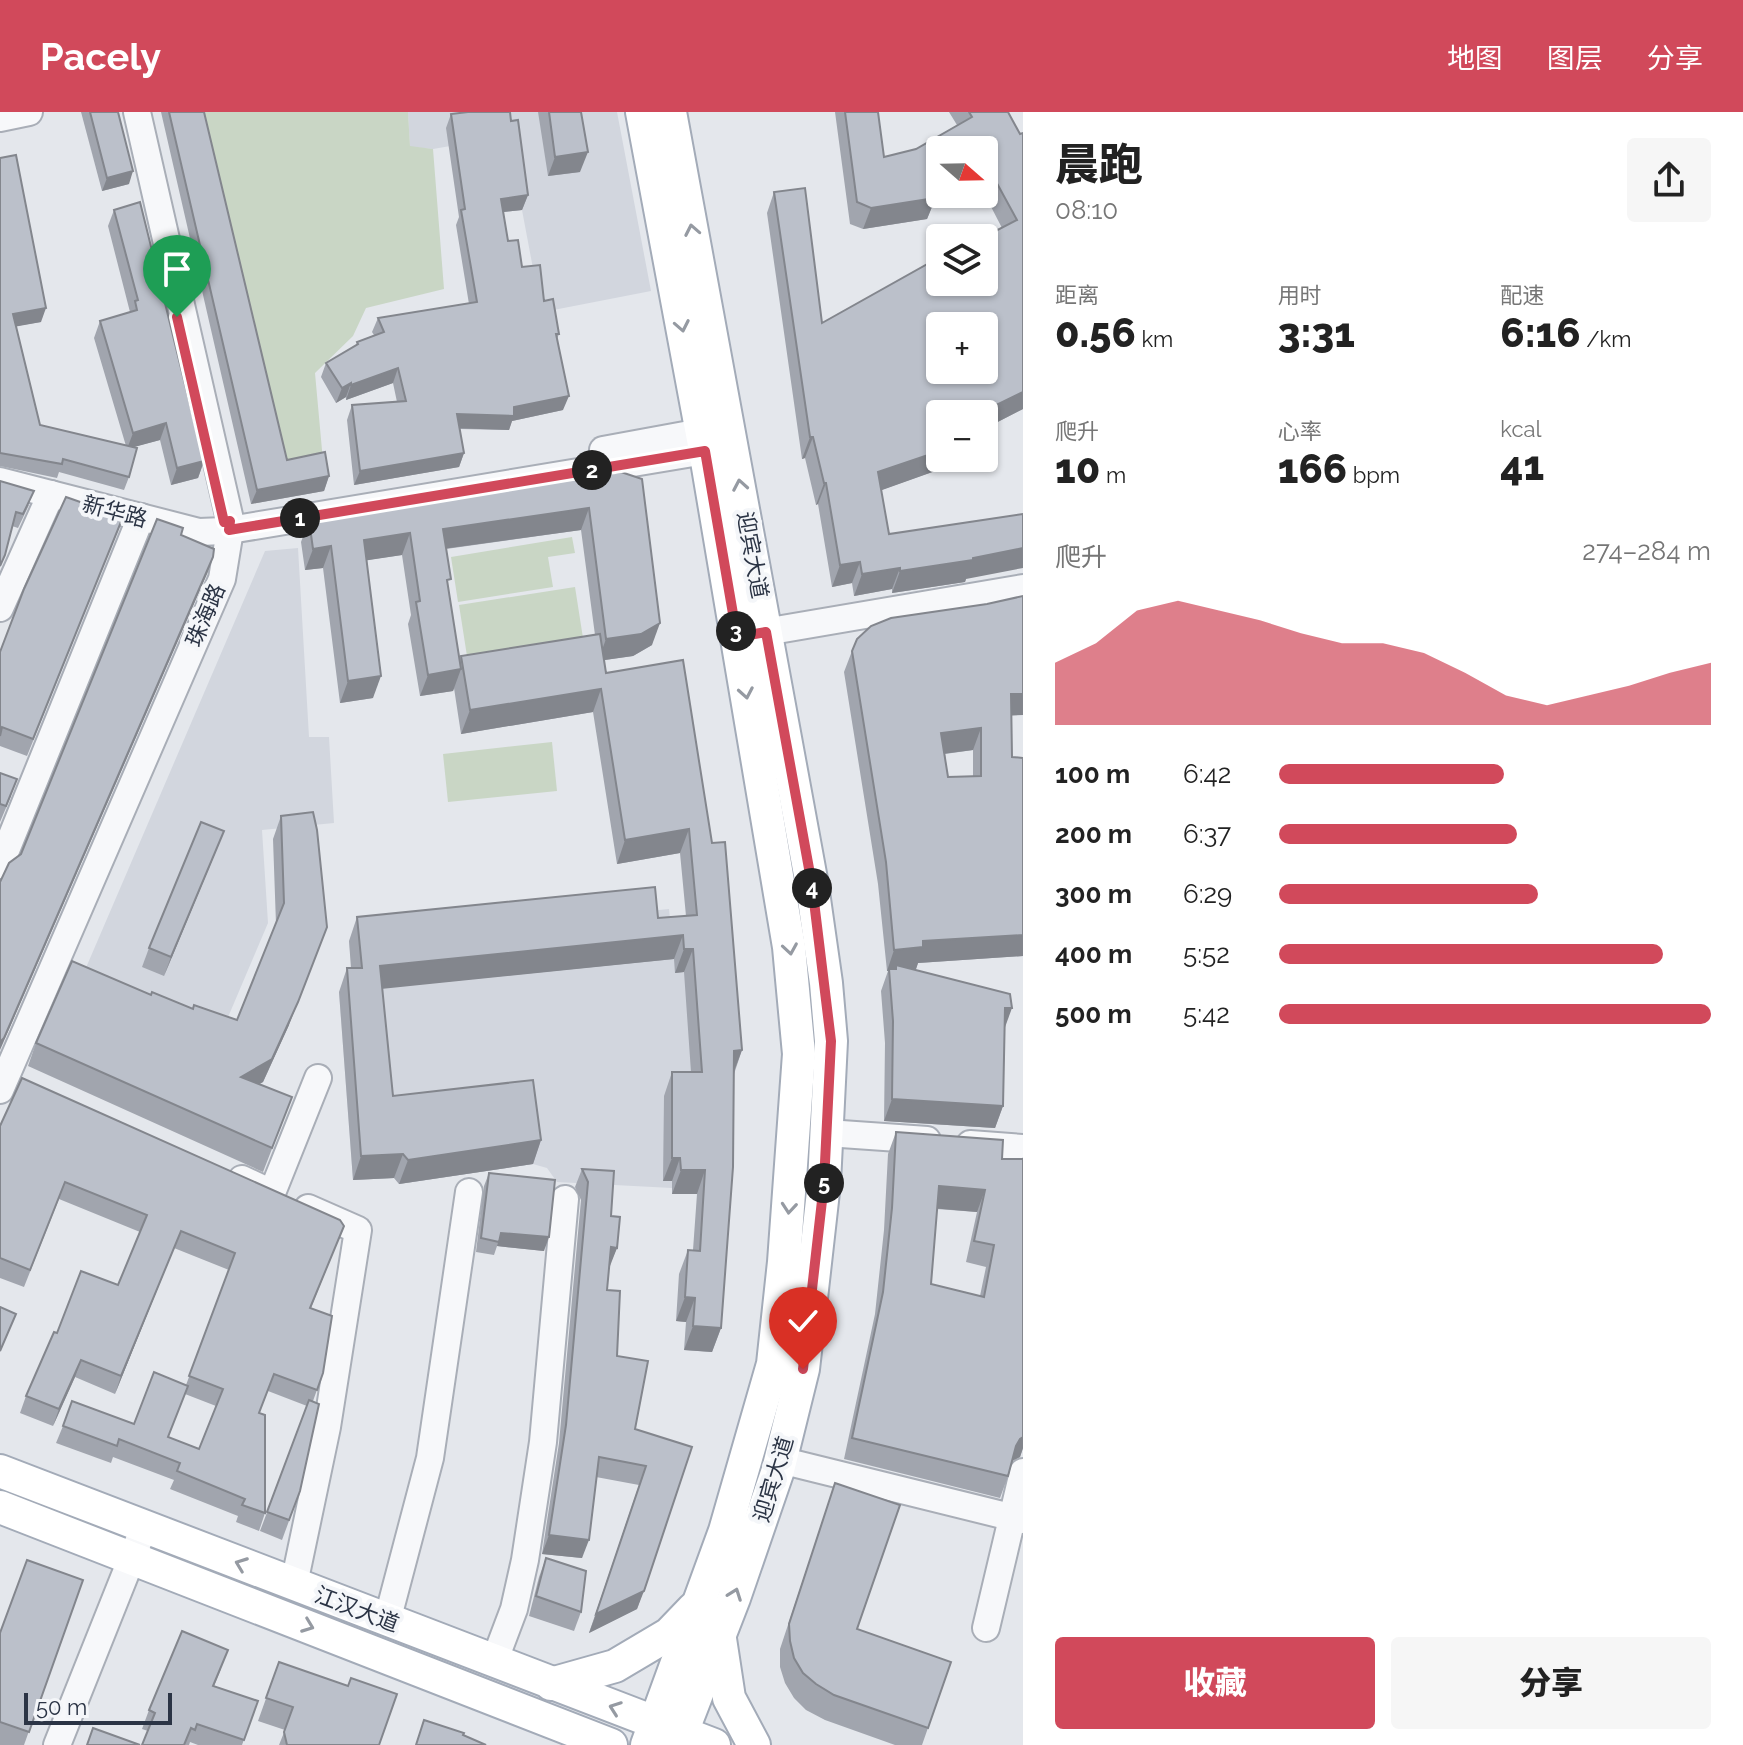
<!DOCTYPE html>
<html lang="zh">
<meta charset="utf-8">
<style>
:root{--surface:#fff;--page:#f6f6f6;--text:#222;--muted:#767676;--accent:#d1495b}
body{margin:0;font-family:Raleway,"Noto Sans SC",sans-serif;background:var(--page);color:var(--text);height:100vh;display:flex;flex-direction:column;font-size:30px;white-space:nowrap}
*{box-sizing:border-box;margin:0}
p{font-size:26px;color:var(--muted)}
.icon{flex:none;width:44px;height:44px;fill:none;stroke:currentColor;stroke-width:2;stroke-linecap:round;stroke-linejoin:round}
.map{position:relative;flex:1;overflow:hidden}
.details{display:flex;flex-direction:column;background:var(--surface);width:720px}
.details>*{flex:none}
.needle{width:52px;rotate:110deg}
.buttons{position:absolute;left:926px;top:24px;display:grid;gap:16px}
.buttons a{display:grid;place-items:center;width:72px;height:72px;border-radius:8px;background:var(--surface);box-shadow:0 2px 6px #0004;font-size:40px}
.scale{position:absolute;left:24px;bottom:20px;width:148px;box-sizing:border-box;padding-left:8px;border:4px solid #2b3445;border-top:0;font-size:22px;line-height:28px;white-space:nowrap;color:#2b3445;-webkit-text-stroke:6px #f4f6f9;paint-order:stroke}
.pin{position:absolute;display:grid;place-items:center;width:68px;height:68px;color:#fff;margin:-82px -34px;border-radius:50% 50% 50% 0;rotate:-45deg;box-shadow:0 0 8px #0007}
.pin .icon{rotate:45deg}
.km{position:absolute;width:40px;height:40px;margin:-20px;border-radius:50%;background:#222;color:#fff;font-size:22px;line-height:40px;text-align:center}
.round{display:grid;place-items:center;flex:none;width:84px;height:84px;border-radius:8px;background:var(--page)}
.headline{display:flex;align-items:center;justify-content:space-between;height:136px;padding:0 32px}
h1{font-size:44px;font-weight:800;line-height:60px}
.stats{display:grid;grid-template-columns:repeat(3,1fr);gap:12px;height:136px;padding:8px 32px}
.stats div{display:grid;align-content:center}
.stats b{font-size:40px;font-weight:800}
.stats small{font-size:22px;font-weight:400}
.stats p{font-size:22px}
.chart{height:224px;padding:16px 32px}
.chart p{display:flex;justify-content:space-between}
.chart svg{width:100%;height:144px;margin-top:8px;fill:var(--accent);opacity:.7}
.button{display:flex;gap:16px;margin-top:auto;padding:16px 32px}
.button a{flex:1;height:92px;border-radius:8px;background:var(--accent);color:#fff;font-size:32px;font-weight:800;line-height:92px;text-align:center}
.button a+a{background:var(--page);color:var(--text)}
ul{padding:0 32px;list-style:none;font-size:26px}
li{display:grid;grid-template-columns:128px 96px 1fr;align-items:center;height:60px}
li i{height:20px;border-radius:10px;background:var(--accent)}
header{display:flex;align-items:center;gap:48px;box-sizing:border-box;height:112px;padding:0 40px;background:var(--accent);color:#fff}
header strong{font-size:38px}
nav{display:flex;gap:44px;margin-inline-start:auto;font-size:28px}
main{display:flex;flex:1;min-height:0}
.map>svg:first-child{display:block}
.built{fill:#d2d6de}
.green{fill:#c9d6c5}
.lines{fill:none;stroke-linecap:round;stroke-linejoin:round}
.minor-casing{stroke:#a9aeb7;stroke-width:30}
.major-casing{stroke:#a3abb8;stroke-width:36}
.minor{stroke:#f7f8fa;stroke-width:26}
.major{stroke:#fff;stroke-width:32}
.wall{fill:#a1a5ae;fill-rule:evenodd}
.shaded-wall{fill:#83868d}
.building{fill:#bbc0ca;stroke:#83868d;stroke-width:2;fill-rule:evenodd}
.oneway{stroke:#959aa2}
.route-casing{stroke:#fff;stroke-width:16}
.route{stroke:#d1495b;stroke-width:10}
.labels{text-anchor:middle;stroke-width:8;stroke-linejoin:round;paint-order:stroke}
.street-label{font-size:22px;fill:#2b3445;stroke:#f4f6f9}
</style>
<header>
<strong>Pacely</strong>
<nav><a>地图</a><a>图层</a><a>分享</a></nav>
</header>
<main>
<div class="map">
<svg width="1023" height="1633" viewBox="0 0 1023 1633">
<rect width="100%" height="100%" fill="#e4e7ec"/>
<g class="built">
<polygon points="408,0 617,0 651,179 538,201 535,167 522,98 479,29 433,37 410,35"/>
<polygon points="298,436 309,625 329,625 334,711 262,718 268,811 223,917 85,858 265,439"/>
<polygon points="669,797 672,828 733,962 733,984 725,984 664,1069 672,1069 672,1076 557,1070 547,1056 533,1052 399,1072 394,1066 353,1068 339,880 354,879 349,829"/>
</g>
<g class="green">
<polygon points="203,0 408,0 410,34 433,37 444,177 366,196 353,224 315,261 323,349 285,359"/>
<polygon points="572,425 575,441 548,445 553,475 458,490 451,445"/>
<polygon points="575,475 585,539 469,557 459,493"/>
<polygon points="552,630 557,679 448,690 443,642"/>
</g>
<g class="lines">
<g class="minor-casing">
<g id="minor">
<polyline points="0,6 29,0"/>
<polyline points="603,338 701,320"/>
<polyline points="0,369 199,420 224,419 705,339"/>
<polyline points="0,496 51,382"/>
<polyline points="747,523 1023,476"/>
<polyline points="0,753 141,405"/>
<polyline points="0,978 222,467 231,412 137,0"/>
<polyline points="827,1021 927,1028"/>
<polyline points="970,1032 1023,1036"/>
<polyline points="242,1067 272,1081 318,966"/>
<polyline points="780,1348 1023,1408"/>
<polyline points="294,1472 327,1315 358,1118 308,1096"/>
<polyline points="387,1509 430,1346 469,1080"/>
<polyline points="986,1516 1023,1360"/>
<polyline points="494,1550 514,1497 525,1448 543,1330 565,1087"/>
<polyline points="57,1633 139,1428"/>
</g>
</g>
<g class="major-casing">
<g id="major">
<polyline points="642,0 706,343 789,835 799,942 784,1150 773,1252 725,1419 647,1633"/>
<polyline points="670,0 812,773 826,871 831,929 824,1071 803,1257 778,1358 734,1486 677,1633"/>
<polyline points="0,1359 714,1633"/>
<polyline points="0,1395 611,1633"/>
<polyline points="720,1527 729,1586 754,1633"/>
<polyline points="551,1572 615,1554 669,1522 693,1497"/>
</g>
</g>
<use href="#minor" class="minor"/>
<use href="#major" class="major"/>
</g>
<g class="wall">
<polygon points="81,0 118,0 129,72 102,79"/>
<polygon points="161,0 204,0 287,348 329,364 324,379 251,392"/>
<polygon points="538,0 581,0 580,60 548,64"/>
<polygon points="835,0 878,0 884,45 916,37 957,13 949,0 1008,0 1020,22 1023,21 1023,297 984,317 984,302 940,346 955,346 952,353 881,378 889,422 966,467 965,470 892,481 892,477 854,484 852,471 832,475 818,392 816,393 805,346 802,347 767,101 774,80 822,211 940,170 1002,116 986,85 934,90 927,107 863,117 850,112"/>
<polygon points="451,2 511,9 528,83 522,98 503,100 508,129 522,155 544,189 559,222 557,227 563,298 512,309 509,318 460,317 464,341 459,355 354,373 347,308 352,293 397,290 393,271 346,288 346,285 336,291 321,265 326,251 356,234 357,230 374,223 372,220 378,206 469,192 456,113 459,105 446,16"/>
<polygon points="0,46 41,210 16,214 40,313 126,334 94,226 100,209 130,200 108,114 114,98 204,349 198,366 171,373 160,328 133,335 129,365 124,378 59,360 57,366 0,354"/>
<path d="M621 360 652 533 633 544 604 548 606 561 683 548 742 938 734 962 721 1216 712 1240 684 1238 686 1210 676 1209 679 1162 688 1138H693L697 1082H672V1069H663L664 984 672 960H691L684 860 675 861 674 847 382 876 393 984 541 1028 533 1052 399 1072 394 1066 353 1068 339 880 347 856H351L349 829 357 805 658 806 686 804 680 741 617 752 593 600 461 622 454 576 453 579 420 584 408 512 411 503 402 443 367 448 373 586 340 591 323 456 305 458 301 430 309 408ZM581 418 595 523 461 544 459 549 448 475 446 437Z"/>
<polygon points="0,369 29,393 18,416 12,414"/>
<polygon points="123,405 27,644 0,634 0,540"/>
<path d="M852 539 1011 604 1012 645 1023 646V844L918 851 916 857H913L1005 915 1003 994 995 1016 884 1009 885 931 881 879 888 859H887L878 772 844 560ZM973 638V664L948 665 945 642Z"/>
<polygon points="0,661 11,684 0,710"/>
<polygon points="281,704 289,913 263,970 259,972 292,985 263,1060 28,954 36,931 151,883 193,897 237,908 276,812 273,727"/>
<polygon points="216,739 164,864 142,855 149,836"/>
<path d="M0 1014 337 1131 311 1196 323 1261 313 1289 300 1379 282 1428 260 1419 307 1294 268 1279 259 1301 265 1401 259 1419 236 1410 238 1404 170 1377 174 1368 113 1345 111 1351 56 1331 63 1314 134 1312 186 1273 229 1158 174 1136 115 1282 75 1265 53 1314 20 1301 26 1284 57 1221 118 1173 140 1120 59 1087 24 1175 0 1166ZM185 1282 216 1294 199 1337 168 1325Z"/>
<path d="M896 1020 1002 1047H1022L1023 1045V1336L1020 1345 1012 1348 1008 1364 1000 1386 844 1347 875 1202 884 1118 888 1042ZM937 1097 977 1100 966 1150 986 1155 980 1184 931 1172Z"/>
<polygon points="582,1057 611,1104 617,1136 609,1154 607,1178 617,1244 635,1317 692,1335 637,1497 589,1521 639,1373 596,1365 582,1446 542,1442 559,1331 581,1088 575,1075"/>
<polygon points="489,1061 544,1139 497,1134 494,1143 476,1140 484,1074"/>
<polygon points="835,1371 857,1517 951,1550 922,1633 895,1633 825,1608 806,1598 794,1586 785,1571 780,1555 780,1537"/>
<polygon points="546,1446 581,1500 574,1519 529,1504 539,1465"/>
<polygon points="83,1468 24,1633 0,1633 0,1521"/>
<polygon points="279,1550 379,1633 279,1633 285,1618 258,1609"/>
<polygon points="221,1557 214,1574 258,1589 242,1633 198,1633 190,1630 189,1633 142,1633 148,1619 142,1617 149,1598"/>
</g>
<g class="shaded-wall">
<polygon points="588,40 580,60 548,64 555,45"/>
<polygon points="133,59 129,72 102,79 107,66"/>
<polygon points="984,64 993,64 986,85 934,90 927,107 863,117 871,96 933,69 940,68 940,82 984,82"/>
<polygon points="528,83 522,98 495,101 501,87"/>
<polygon points="46,196 41,210 8,216 13,202"/>
<polygon points="398,256 393,271 346,288 351,273"/>
<polygon points="351,271 346,285 336,291 342,276"/>
<polygon points="1023,280 1023,297 984,317 984,302 978,302"/>
<polygon points="569,284 563,298 512,309 509,318 452,316 457,302 514,295"/>
<polygon points="166,311 160,328 127,337 133,321"/>
<polygon points="810,325 813,325 805,346 802,347"/>
<polygon points="940,339 940,346 955,346 952,353 871,382 878,360"/>
<polygon points="464,341 459,355 354,373 360,359"/>
<polygon points="204,349 198,366 171,373 177,356"/>
<polygon points="329,364 324,379 251,392 257,378"/>
<polygon points="824,371 826,371 818,392 816,393"/>
<polygon points="589,396 581,418 435,438 443,417"/>
<polygon points="410,421 402,443 356,450 364,428"/>
<polygon points="331,434 323,456 305,458 313,437"/>
<polygon points="1023,436 1023,456 966,467 965,470 892,481 900,459"/>
<polygon points="213,445 207,462 0,938 0,930"/>
<polygon points="860,450 852,471 832,475 840,453"/>
<polygon points="900,456 892,477 854,484 862,462"/>
<polygon points="660,511 652,533 633,544 598,549 606,527"/>
<polygon points="461,557 453,579 420,584 428,563"/>
<polygon points="381,564 373,586 340,591 348,569"/>
<polygon points="601,577 593,600 461,622 470,598"/>
<polygon points="1011,582 1023,582 1023,603 1003,604"/>
<polygon points="981,616 973,638 934,643 941,621"/>
<polygon points="689,717 680,741 617,752 625,728"/>
<polygon points="224,719 216,739 164,864 171,845"/>
<polygon points="327,815 289,913 263,970 232,988 241,965"/>
<polygon points="683,823 674,847 371,878 380,854"/>
<polygon points="1023,823 1023,844 918,851 916,857 896,858 896,853 894,859 889,857 888,859 887,859 894,838 923,829"/>
<polygon points="684,837 693,837 684,860 675,861"/>
<polygon points="1005,896 1012,896 1004,918"/>
<polygon points="742,938 733,962 734,939"/>
<polygon points="892,987 1003,994 995,1016 884,1009"/>
<polygon points="541,1028 533,1052 399,1072 408,1048"/>
<polygon points="403,1042 394,1066 353,1068 361,1044"/>
<polygon points="672,1046 680,1046 672,1069 663,1069"/>
<polygon points="681,1058 705,1058 697,1082 672,1082"/>
<polygon points="939,1074 985,1078 977,1100 931,1096"/>
<polygon points="181,1119 174,1136 115,1282 121,1264"/>
<polygon points="501,1121 549,1125 544,1139 497,1134"/>
<polygon points="611,1135 617,1136 610,1154 604,1154"/>
<polygon points="685,1185 695,1186 686,1210 676,1209"/>
<polygon points="693,1214 721,1216 712,1240 684,1238"/>
<polygon points="81,1248 75,1265 53,1314 59,1297"/>
<polygon points="1023,1325 1023,1336 1020,1345 1012,1349 1016,1334 1020,1327"/>
<polygon points="549,1423 589,1428 582,1446 542,1442"/>
<polygon points="644,1479 637,1497 589,1521 596,1502"/>
</g>
<g class="building">
<polygon points="90,0 118,0 133,59 107,66"/>
<polygon points="169,0 204,0 287,348 325,340 329,364 257,378"/>
<polygon points="468,0 510,0 511,9 518,8 528,83 501,87 508,129 518,128 522,155 540,153 544,189 553,187 559,222 556,222 569,284 514,295 514,304 457,302 464,341 360,359 352,293 406,289 398,256 351,273 351,271 342,276 326,251 358,232 357,230 384,220 378,206 477,190 461,98 465,97 451,2"/>
<polygon points="549,0 581,0 588,40 555,45"/>
<path d="M845 0H878L884 45 916 37 972 5 969 0H1008L1020 22 1023 21V280L978 302H940V339L878 360 889 422 1023 402V436L973 446V448L900 459V456L862 462 860 450 840 453 826 371H824L813 325H810L774 80 805 76 822 211 940 145V170H984V126H982L1017 108 993 64H984V38H940V68L933 69 935 86 871 96 857 90ZM940 214H984V258H940Z"/>
<polygon points="16,43 46,196 13,202 40,313 137,336 129,365 63,347 62,352 0,341 0,46"/>
<polygon points="140,90 204,349 177,356 166,311 133,321 100,209 137,198 135,189 138,188 114,98"/>
<polygon points="621,360 642,367 660,511 641,522 606,527 589,396 443,417 451,467 447,468 461,557 428,563 416,490 420,489 410,421 364,428 381,564 348,569 331,434 313,437 309,408 413,390"/>
<polygon points="0,369 34,379 23,402 16,400 5,443 0,454"/>
<polygon points="66,385 123,405 33,627 2,615 0,624 0,540 24,477"/>
<polygon points="157,407 183,416 181,423 214,437 213,445 4,926 0,930 0,770 9,751 21,742"/>
<path d="M1023 484V582H1011L1012 645 1023 646V823L923 829V835L894 838 886 750 852 539 857 527 871 514 891 506 987 492ZM981 616V664L948 665 941 621Z"/>
<polygon points="600,522 606,561 683,548 712,731 725,730 742,938 734,939 733,1055 721,1216 693,1214 695,1186 685,1185 688,1138 700,1139 705,1058 681,1058 680,1046 672,1046 672,960 702,960 693,837 684,837 683,823 380,854 393,984 533,968 541,1028 408,1048 403,1042 361,1044 347,856 362,856 357,805 655,775 658,806 697,803 689,717 625,728 601,577 470,598 461,544"/>
<polygon points="0,661 17,667 6,694 0,692"/>
<polygon points="313,700 317,718 327,815 298,890 272,947 241,965 292,985 272,1036 36,931 72,849 151,883 152,880 193,897 194,893 237,908 284,791 281,704"/>
<polygon points="201,710 224,719 171,845 149,836"/>
<polygon points="896,853 1010,882 1012,896 1005,896 1003,994 892,987 893,909 889,857 896,857"/>
<polygon points="22,966 340,1108 344,1114 310,1196 332,1204 323,1261 317,1278 274,1262 259,1301 265,1303 265,1401 242,1393 245,1387 177,1359 180,1351 119,1327 117,1334 63,1314 72,1289 134,1312 154,1260 188,1274 168,1325 199,1337 223,1277 189,1264 235,1141 181,1119 121,1264 81,1248 59,1297 26,1284 54,1220 57,1221 81,1159 118,1173 147,1103 65,1070 30,1158 0,1146 0,1014"/>
<path d="M896 1020 1003 1028 1002 1047H1023V1325L1020 1327 1016 1334 1008 1364 852 1326 883 1180 892 1096ZM939 1074 985 1078 974 1129 994 1133 984 1185 931 1172Z"/>
<polygon points="582,1057 614,1059 611,1104 620,1105 617,1136 611,1135 607,1178 620,1179 617,1244 648,1249 635,1317 692,1335 644,1479 596,1502 646,1354 599,1345 589,1428 549,1423 566,1313 588,1070"/>
<polygon points="489,1061 555,1068 549,1125 501,1121 499,1130 481,1126"/>
<polygon points="0,1195 16,1202 0,1239"/>
<polygon points="309,1288 319,1292 300,1379 289,1408 267,1400"/>
<polygon points="835,1371 900,1393 857,1517 951,1550 928,1616 834,1583 816,1572 803,1561 794,1546 790,1529 789,1512"/>
<polygon points="546,1446 586,1459 581,1500 536,1484"/>
<polygon points="27,1448 83,1468 29,1620 0,1610 0,1521"/>
<polygon points="182,1519 228,1538 213,1574 258,1589 244,1628 197,1612 195,1618 191,1616 184,1633 142,1633 155,1601 149,1598"/>
<polygon points="279,1550 348,1574 351,1566 397,1582 379,1633 287,1633 284,1620 293,1595 266,1586"/>
<polygon points="424,1608 464,1621 463,1623 486,1633 416,1633"/>
<polygon points="93,1616 140,1633 87,1633"/>
</g>
<defs><path id="oneway-chevron" d="M-2-3.5L2.5 0L-2 3.5" fill="none" stroke-width="1.6" stroke-linecap="round" stroke-linejoin="round" transform="scale(2)"/></defs>
<g class="oneway">
<use href="#oneway-chevron" transform="translate(692 118) rotate(-101)"/>
<use href="#oneway-chevron" transform="translate(682 214) rotate(79)"/>
<use href="#oneway-chevron" transform="translate(740 373) rotate(-100)"/>
<use href="#oneway-chevron" transform="translate(746 581) rotate(80)"/>
<use href="#oneway-chevron" transform="translate(790 837) rotate(81)"/>
<use href="#oneway-chevron" transform="translate(789 1096) rotate(95)"/>
<use href="#oneway-chevron" transform="translate(241 1452) rotate(-159)"/>
<use href="#oneway-chevron" transform="translate(735 1482) rotate(-70)"/>
<use href="#oneway-chevron" transform="translate(308 1514) rotate(21)"/>
<use href="#oneway-chevron" transform="translate(615 1596) rotate(-160)"/>
</g>
<g class="lines">
<g class="route-casing">
<polyline id="route" points="177,205 224,410 230,409 229,418 705,339 737,525 766,520 812,773 831,929 824,1071 803,1257"/>
</g>
<use href="#route" class="route"/>
</g>
<g class="labels">
<g class="street-label">
<text transform="translate(115 399) rotate(15)" y="8">新华路</text>
<text transform="translate(753 443) rotate(80)" y="8">迎宾大道</text>
<text transform="translate(205 503) rotate(-67)" y="8">珠海路</text>
<text transform="translate(773 1367) rotate(-73)" y="8">迎宾大道</text>
<text transform="translate(357 1497) rotate(21)" y="8">江汉大道</text>
</g>
</g>
</svg>
<div class="buttons">
<a><svg class="needle" viewBox="-14 -14 28 28"><path d="M0-13l5 13h-10z" fill="#e53935"/><path d="M0 13l5-13h-10z" fill="#767676"/></svg></a>
<a><svg class="icon" aria-label="layers" viewBox="0 0 24 24"><path d="M12 4l9 5-9 5-9-5zM3 14l9 5 9-5"/></svg></a>
<a>+</a>
<a>−</a>
</div>
<div class="scale">50 m</div>
<div class="pin" style="left:177px;top:205px;background:#1e9e55"><svg class="icon" aria-label="arrive" viewBox="0 0 24 24"><path d="M6 21V4h12l-3 4 3 4H6"/></svg></div>
<div class="pin" style="left:803px;top:1257px;background:#d93025"><svg class="icon" aria-label="check" viewBox="0 0 24 24"><path d="M5 12l5 5 9-10"/></svg></div>
<b class="km" style="left:300px;top:406px">1</b>
<b class="km" style="left:592px;top:358px">2</b>
<b class="km" style="left:736px;top:519px">3</b>
<b class="km" style="left:812px;top:776px">4</b>
<b class="km" style="left:824px;top:1071px">5</b>
</div>
<section class="details">
<div class="headline"><div><h1>晨跑</h1><p>08:10</p></div><a class="round"><svg class="icon" aria-label="share" viewBox="0 0 24 24"><path d="M12 15V3M7 8l5-5 5 5M5 13v7h14v-7"/></svg></a></div>
<div class="stats">
<div><p>距离</p><b>0.56<small> km</small></b></div>
<div><p>用时</p><b>3:31</b></div>
<div><p>配速</p><b>6:16<small> /km</small></b></div>
</div>
<div class="stats">
<div><p>爬升</p><b>10<small> m</small></b></div>
<div><p>心率</p><b>166<small> bpm</small></b></div>
<div><p>kcal</p><b>41</b></div>
</div>
<div class="chart"><p><span>爬升</span>274–284 m</p>
<svg viewBox="0 0 160 44" preserveAspectRatio="none"><path d="M0 44V25L10 19L20 9L30 6L40 9L50 12L60 16L70 19L80 19L90 22L100 28L110 35L120 38L130 35L140 32L150 28L160 25V44z"/></svg>
</div>
<ul>
<li><b>100 m</b>6:42<i style="width:52%"></i></li>
<li><b>200 m</b>6:37<i style="width:55%"></i></li>
<li><b>300 m</b>6:29<i style="width:60%"></i></li>
<li><b>400 m</b>5:52<i style="width:89%"></i></li>
<li><b>500 m</b>5:42<i style="width:100%"></i></li>
</ul>
<div class="button"><a>收藏</a><a>分享</a></div>
</section>
</main>
